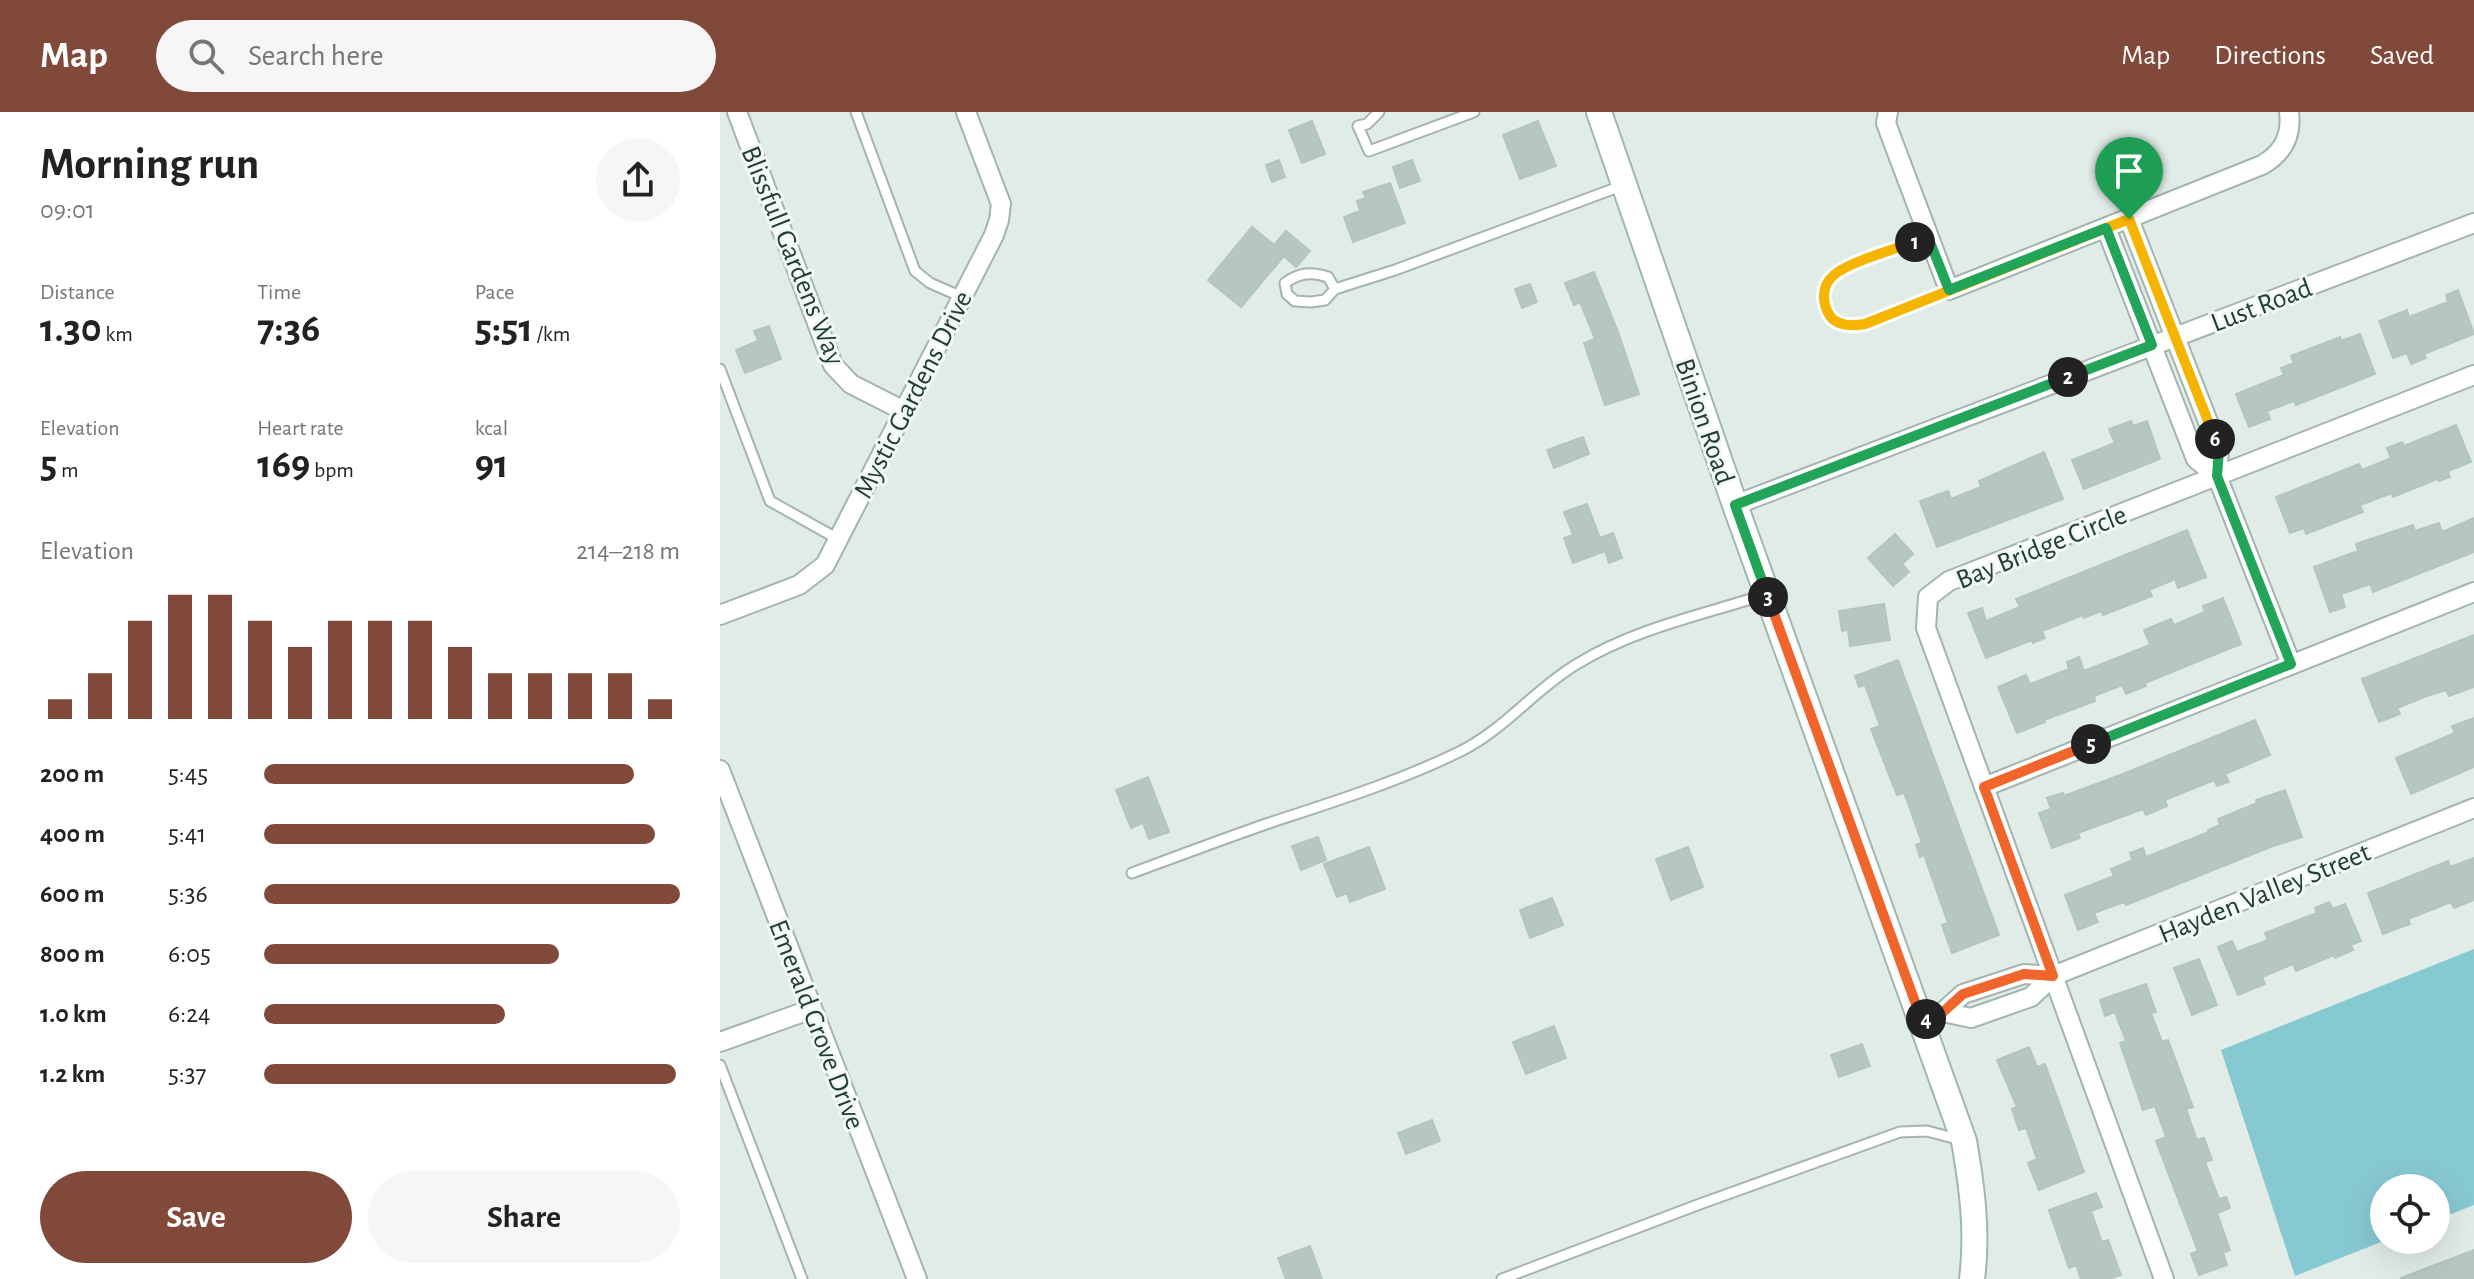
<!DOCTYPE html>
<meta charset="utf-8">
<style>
:root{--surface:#fff;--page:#f6f6f6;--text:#222;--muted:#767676;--accent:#814939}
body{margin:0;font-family:"Alegreya Sans",sans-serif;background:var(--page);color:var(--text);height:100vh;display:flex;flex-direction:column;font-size:30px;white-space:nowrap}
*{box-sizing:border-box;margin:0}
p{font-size:26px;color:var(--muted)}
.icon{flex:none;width:44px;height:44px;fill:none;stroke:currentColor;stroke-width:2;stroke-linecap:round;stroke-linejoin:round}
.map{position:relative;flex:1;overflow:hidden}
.details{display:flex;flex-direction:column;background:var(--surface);width:720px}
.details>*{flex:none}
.fabs{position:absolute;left:1650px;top:1062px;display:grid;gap:16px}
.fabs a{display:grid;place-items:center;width:80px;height:80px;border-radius:50%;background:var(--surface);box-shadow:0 8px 32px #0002;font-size:40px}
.pin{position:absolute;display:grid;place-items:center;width:68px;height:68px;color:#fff;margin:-82px -34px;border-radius:50% 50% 50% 0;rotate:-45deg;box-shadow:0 0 8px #0007}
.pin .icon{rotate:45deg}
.km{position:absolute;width:40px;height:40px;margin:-20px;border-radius:50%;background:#222;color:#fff;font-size:22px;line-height:40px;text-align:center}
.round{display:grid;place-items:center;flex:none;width:84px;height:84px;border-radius:42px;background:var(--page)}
.summary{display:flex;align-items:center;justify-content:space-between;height:136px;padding:0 40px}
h1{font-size:44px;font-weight:600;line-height:60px}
.figures{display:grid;grid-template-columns:repeat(3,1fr);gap:12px;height:136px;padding:8px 40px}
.figures div{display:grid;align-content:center}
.figures b{font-size:40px;font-weight:600}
.figures small{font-size:22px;font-weight:400}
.figures p{font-size:22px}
.chart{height:224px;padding:16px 40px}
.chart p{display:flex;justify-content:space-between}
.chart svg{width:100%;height:144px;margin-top:8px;stroke:var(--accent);stroke-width:6}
.cta{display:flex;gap:16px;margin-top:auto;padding:16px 40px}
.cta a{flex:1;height:92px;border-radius:48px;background:var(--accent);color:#fff;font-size:32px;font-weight:600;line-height:92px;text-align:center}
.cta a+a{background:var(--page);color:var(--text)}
ul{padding:0 40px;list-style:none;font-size:26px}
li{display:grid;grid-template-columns:128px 96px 1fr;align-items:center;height:60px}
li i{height:20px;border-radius:10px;background:var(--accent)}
header{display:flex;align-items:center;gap:48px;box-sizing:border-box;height:112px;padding:0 40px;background:var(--accent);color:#fff}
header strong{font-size:38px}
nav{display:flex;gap:44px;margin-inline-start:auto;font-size:28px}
.search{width:560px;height:72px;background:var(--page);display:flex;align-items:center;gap:20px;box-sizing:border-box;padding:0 28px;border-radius:44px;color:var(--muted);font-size:30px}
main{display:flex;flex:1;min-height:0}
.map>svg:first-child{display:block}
.water{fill:#87c9d3}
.building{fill:#b6c7c0;stroke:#b3c6be;stroke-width:2}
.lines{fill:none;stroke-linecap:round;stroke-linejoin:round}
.service-casing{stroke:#a4b4ae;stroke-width:13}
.minor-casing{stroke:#a4b4ae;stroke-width:22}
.secondary-casing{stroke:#9fb8af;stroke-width:28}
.service{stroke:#fff;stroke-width:9}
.minor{stroke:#fff;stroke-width:18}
.secondary{stroke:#fff;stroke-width:24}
.split-1-casing{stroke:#fff;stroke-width:16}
.split-2-casing{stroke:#fff;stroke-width:16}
.split-3-casing{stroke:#fff;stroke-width:16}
.split-4-casing{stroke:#fff;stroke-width:16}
.split-5-casing{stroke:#fff;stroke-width:16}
.split-6-casing{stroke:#fff;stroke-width:16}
.split-7-casing{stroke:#fff;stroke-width:16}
.split-1{stroke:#f5b400;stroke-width:10}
.split-2{stroke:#22a559;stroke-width:10}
.split-3{stroke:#22a559;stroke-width:10}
.split-4{stroke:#f0652b;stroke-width:10}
.split-5{stroke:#f0652b;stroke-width:10}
.split-6{stroke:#22a559;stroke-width:10}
.split-7{stroke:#f5b400;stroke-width:10}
.labels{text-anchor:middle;stroke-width:6;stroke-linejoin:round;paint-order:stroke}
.street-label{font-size:28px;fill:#213d35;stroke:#f1f8f5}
</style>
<header>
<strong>Map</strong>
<div class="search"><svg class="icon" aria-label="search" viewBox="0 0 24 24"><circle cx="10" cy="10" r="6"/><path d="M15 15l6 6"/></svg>Search here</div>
<nav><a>Map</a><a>Directions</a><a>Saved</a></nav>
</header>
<main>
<section class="details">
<div class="summary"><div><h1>Morning run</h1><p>09:01</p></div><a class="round"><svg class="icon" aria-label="share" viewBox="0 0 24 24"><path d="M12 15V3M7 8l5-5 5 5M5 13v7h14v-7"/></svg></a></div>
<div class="figures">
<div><p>Distance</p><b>1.30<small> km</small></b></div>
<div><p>Time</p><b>7:36</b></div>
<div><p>Pace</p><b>5:51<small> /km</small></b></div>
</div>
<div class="figures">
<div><p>Elevation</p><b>5<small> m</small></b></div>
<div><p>Heart rate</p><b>169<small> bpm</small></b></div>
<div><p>kcal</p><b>91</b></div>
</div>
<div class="chart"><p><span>Elevation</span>214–218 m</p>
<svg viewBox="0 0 160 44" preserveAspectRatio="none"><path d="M5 44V38M15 44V30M25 44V14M35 44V6M45 44V6M55 44V14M65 44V22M75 44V14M85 44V14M95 44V14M105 44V22M115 44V30M125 44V30M135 44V30M145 44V30M155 44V38"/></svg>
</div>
<ul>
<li><b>200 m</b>5:45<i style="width:89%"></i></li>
<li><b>400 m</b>5:41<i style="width:94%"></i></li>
<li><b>600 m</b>5:36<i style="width:100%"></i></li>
<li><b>800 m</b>6:05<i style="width:71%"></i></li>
<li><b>1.0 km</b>6:24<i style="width:58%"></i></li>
<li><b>1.2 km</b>5:37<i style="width:99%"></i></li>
</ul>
<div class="cta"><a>Save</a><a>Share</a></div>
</section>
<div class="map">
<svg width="1754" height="1167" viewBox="0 0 1754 1167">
<rect width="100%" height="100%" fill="#e1ece7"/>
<polygon class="water" points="1754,837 1754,1093 1716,1108 1716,1076 1664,1076 1664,1128 1666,1128 1575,1164 1501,938"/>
<g class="building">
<polygon points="592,9 605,42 582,51 569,18"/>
<polygon points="818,9 836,54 800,67 783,23"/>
<polygon points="559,48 565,65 552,70 546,53"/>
<polygon points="692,48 700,69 680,76 673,55"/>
<polygon points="670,71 685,111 633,130 624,105 640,99 637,89 646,86 643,80"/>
<polygon points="532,115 554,133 566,119 590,139 576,155 564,144 521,195 488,168"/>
<polygon points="874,160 898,220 919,282 885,293 864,231 875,227 860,190 854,193 845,171"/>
<polygon points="810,172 817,190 802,196 795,177"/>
<polygon points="1738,178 1754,222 1704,242 1706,246 1691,252 1687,241 1673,246 1659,209 1687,198 1689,205 1728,190 1726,183"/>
<polygon points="49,214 61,247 25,261 16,238 38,229 34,219"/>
<polygon points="1640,222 1655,262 1576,293 1574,289 1547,299 1550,307 1529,315 1516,282 1564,263 1561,256 1574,251 1571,244 1620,225 1621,229"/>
<polygon points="1411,309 1413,314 1427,309 1440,347 1364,377 1352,348 1395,331 1389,317"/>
<polygon points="1736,313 1751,350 1728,359 1730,365 1719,369 1717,367 1673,385 1672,381 1640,393 1643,400 1586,422 1584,416 1570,421 1556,385 1639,352 1642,358 1671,346 1667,336 1682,330 1684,334"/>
<polygon points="863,325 869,342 834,356 827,338"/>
<polygon points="1324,340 1343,387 1217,435 1200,389 1228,379 1231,387 1261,375 1259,369"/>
<polygon points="867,392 880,426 893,421 902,446 889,451 885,439 853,451 844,426 853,423 844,400"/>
<polygon points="1754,406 1754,440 1653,480 1650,472 1621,482 1625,495 1610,500 1594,455 1638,439 1636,432 1693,413 1695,419 1719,411 1722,420"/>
<polygon points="1467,418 1486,465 1458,476 1455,467 1429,478 1432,484 1383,503 1381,499 1364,506 1363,503 1322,519 1325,526 1313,531 1312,528 1266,546 1248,501 1262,496 1266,509 1300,495 1296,487"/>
<polygon points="1175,422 1193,442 1182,452 1189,460 1173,474 1148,446"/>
<polygon points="1503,486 1521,532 1425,571 1426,574 1406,582 1402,573 1374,584 1375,589 1324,608 1325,610 1297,621 1278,575 1306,563 1310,572 1349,557 1347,550 1359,545 1364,559 1430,533 1424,518 1451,507 1454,513 1485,500 1483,494"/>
<polygon points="1164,492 1170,528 1130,534 1128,518 1122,519 1119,499"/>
<polygon points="1754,523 1754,575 1729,584 1726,578 1707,584 1677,596 1680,602 1659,610 1642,567"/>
<polygon points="1178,548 1279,823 1232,841 1222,813 1228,811 1204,743 1200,745 1196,733 1202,731 1189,694 1184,681 1177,683 1151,617 1160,614 1145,573 1139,575 1135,564"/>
<polygon points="1754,606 1754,655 1691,682 1676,646 1735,621 1732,614"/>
<polygon points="1535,608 1550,643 1505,662 1509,670 1497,674 1494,668 1445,688 1447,694 1426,703 1423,697 1358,721 1360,726 1332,736 1319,701 1331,697 1327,686 1343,681 1344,684 1403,662"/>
<polygon points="428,665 449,720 429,727 423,711 411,716 396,678"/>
<polygon points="1565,678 1582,725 1553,734 1406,793 1404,790 1374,801 1378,810 1358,818 1345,783 1394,764 1391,757 1413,748 1410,741 1423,736 1426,745 1489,720 1488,718 1500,713 1498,707 1537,691 1536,688"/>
<polygon points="598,725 606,748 581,758 572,734"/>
<polygon points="649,735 665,777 630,790 627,781 617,785 604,752"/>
<polygon points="968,735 983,775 951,788 936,747"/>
<polygon points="1754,746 1754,788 1734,796 1731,790 1688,807 1690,812 1663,822 1648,781 1728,749 1730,755"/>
<polygon points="832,786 843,813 810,826 800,798"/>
<polygon points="1609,790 1613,797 1625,792 1641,829 1631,833 1633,838 1615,846 1614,843 1576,859 1573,852 1542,865 1545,872 1518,883 1498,835 1512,829 1517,840 1548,828 1545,821 1597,801 1595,796"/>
<polygon points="1479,847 1497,893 1472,903 1454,856"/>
<polygon points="1426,872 1436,900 1431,901 1442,930 1448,928 1473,995 1466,997 1477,1028 1484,1026 1492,1048 1485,1050 1499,1087 1506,1085 1510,1096 1497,1101 1510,1138 1503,1141 1507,1153 1479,1163 1471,1142 1478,1139 1436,1029 1446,1025 1435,994 1423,998 1400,931 1406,929 1395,900 1385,904 1380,888"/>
<polygon points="834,914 846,946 806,962 793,930"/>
<polygon points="1142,932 1150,954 1119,965 1111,943"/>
<polygon points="1309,935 1317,955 1325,952 1364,1060 1319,1078 1308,1051 1317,1047 1306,1016 1299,1018 1292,997 1297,995 1277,948"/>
<polygon points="712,1008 720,1029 686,1042 678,1021"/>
<polygon points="1376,1081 1382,1095 1371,1099 1382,1130 1388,1128 1401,1163 1389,1167 1361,1167 1356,1153 1349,1156 1329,1098"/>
<polygon points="590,1134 602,1167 566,1167 558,1146"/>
<polygon points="1754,1138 1754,1167 1682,1167 1681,1166"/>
</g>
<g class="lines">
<g class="service-casing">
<g id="service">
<polyline points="136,0 195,159 210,171 242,185"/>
<polyline points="659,0 647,12 638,14 649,39 754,0"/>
<path d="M1208 125C1188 132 1127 151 1113 163 1101 173 1102 191 1110 204 1118 215 1132 214 1145 212L1229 178"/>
<path d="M615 177 605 188 591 190 575 189 567 182 565 171C579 161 591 159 608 165L615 177 675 158 904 73"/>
<polyline points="0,257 50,389 118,427"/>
<path d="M412 761C458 744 503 727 549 711 613 690 680 669 741 639 785 617 815 577 857 552 914 517 981 503 1044 483"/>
<polyline points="0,953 82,1167"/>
<polyline points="782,1167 980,1092 1180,1020 1207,1019 1241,1028"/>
</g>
</g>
<g class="minor-casing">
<g id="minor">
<polyline points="17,0 113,253 131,272 184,299"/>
<path d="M1168 0 1166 11 1170 22 1229 178 1542 53C1563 41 1572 24 1569 0"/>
<polyline points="1409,107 1499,338 1497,364 1571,552"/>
<polyline points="1386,116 1476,347 1497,364"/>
<polyline points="1015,393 1754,111"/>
<polyline points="0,503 79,473 105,453 274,123 279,108 281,92 246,0"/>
<polyline points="0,658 197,1167"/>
<polyline points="1264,675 1754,480"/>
<polyline points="1223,900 1251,906 1311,885 1333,864 1754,696"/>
<polyline points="1215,903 1223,900 1243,882 1295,865 1304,862 1333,864"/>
<polyline points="0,930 92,897"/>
<polyline points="1444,1167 1206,516 1208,485 1229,469 1754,263"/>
</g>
</g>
<g class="secondary-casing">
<path id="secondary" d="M879 0 1015 393 1244 1029C1252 1075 1258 1120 1252 1167"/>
</g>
<use href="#service" class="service"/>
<use href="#minor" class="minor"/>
<use href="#secondary" class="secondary"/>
</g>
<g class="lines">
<g class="split-1-casing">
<path id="split-1" d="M1195 130C1175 137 1126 151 1113 164 1101 174 1102 192 1110 204 1118 215 1133 214 1145 212L1409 107"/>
</g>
<g class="split-2-casing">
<polyline id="split-2" points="1195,130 1208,125 1229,178 1386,116 1432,233 1348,265"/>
</g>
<g class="split-3-casing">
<polyline id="split-3" points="1048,485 1015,393 1348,265"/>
</g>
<g class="split-4-casing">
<polyline id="split-4" points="1048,485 1202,909 1206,907"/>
</g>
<g class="split-5-casing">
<polyline id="split-5" points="1206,907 1223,900 1243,882 1304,862 1333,864 1264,675 1371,632"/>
</g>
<g class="split-6-casing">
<polyline id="split-6" points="1371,632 1571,552 1497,364 1499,338 1495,327"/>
</g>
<g class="split-7-casing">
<polyline id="split-7" points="1409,107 1495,327"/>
</g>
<use href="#split-1" class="split-1"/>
<use href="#split-2" class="split-2"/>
<use href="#split-3" class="split-3"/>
<use href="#split-4" class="split-4"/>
<use href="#split-5" class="split-5"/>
<use href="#split-6" class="split-6"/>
<use href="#split-7" class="split-7"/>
</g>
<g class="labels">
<g class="street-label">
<text transform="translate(74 143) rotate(68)" y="10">Blissfull Gardens Way</text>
<text transform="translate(1541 192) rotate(-21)" y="10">Lust Road</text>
<text transform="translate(192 282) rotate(-63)" y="10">Mystic Gardens Drive</text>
<text transform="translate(986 309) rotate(71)" y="10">Binion Road</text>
<text transform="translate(1321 434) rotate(-22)" y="10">Bay Bridge Circle</text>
<text transform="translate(1544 780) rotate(-22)" y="10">Hayden Valley Street</text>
<text transform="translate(98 912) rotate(69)" y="10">Emerald Grove Drive</text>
</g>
</g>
</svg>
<div class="fabs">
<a><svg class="icon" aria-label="locate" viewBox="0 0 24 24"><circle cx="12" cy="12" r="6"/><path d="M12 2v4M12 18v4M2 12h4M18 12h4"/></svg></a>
</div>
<div class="pin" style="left:1409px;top:107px;background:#1e9e55"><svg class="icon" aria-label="arrive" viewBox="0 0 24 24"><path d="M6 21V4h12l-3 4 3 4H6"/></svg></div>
<b class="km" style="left:1195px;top:130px">1</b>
<b class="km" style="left:1348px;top:265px">2</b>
<b class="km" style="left:1048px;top:485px">3</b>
<b class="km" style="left:1206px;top:907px">4</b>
<b class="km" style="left:1371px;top:632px">5</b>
<b class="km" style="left:1495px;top:327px">6</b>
</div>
</main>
